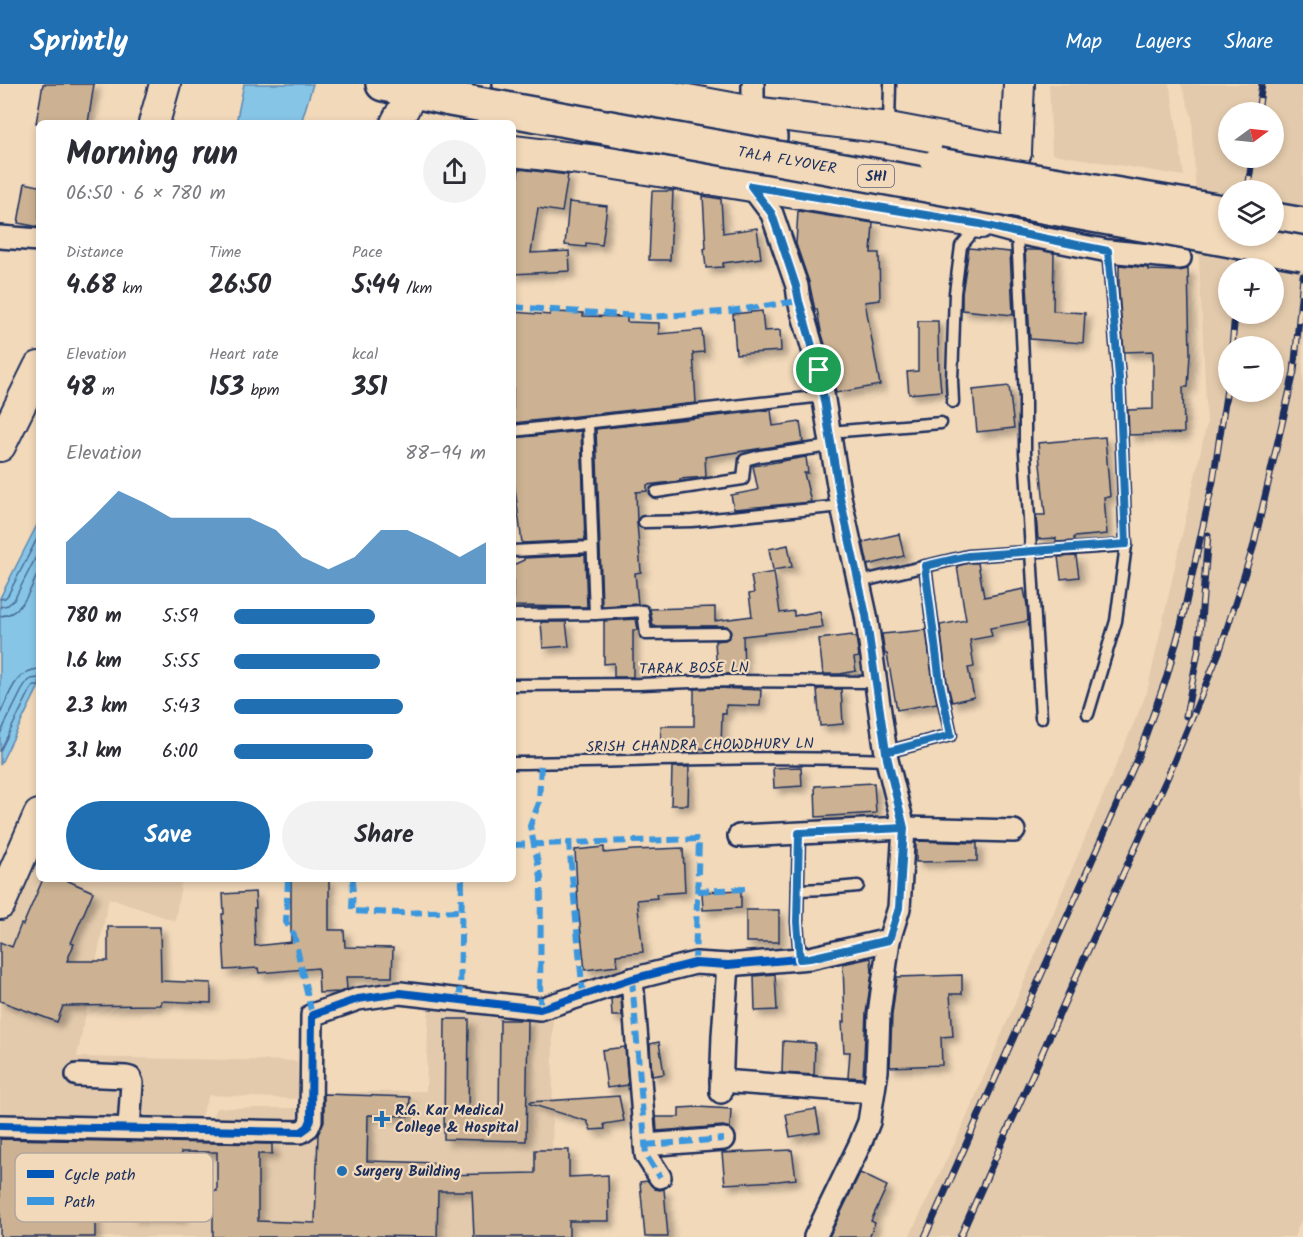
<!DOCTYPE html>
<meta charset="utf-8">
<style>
:root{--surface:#fff;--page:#f2f2f3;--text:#2b2b33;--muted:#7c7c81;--accent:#1f6fb2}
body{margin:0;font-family:Kalam,sans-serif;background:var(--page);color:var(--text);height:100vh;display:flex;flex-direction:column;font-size:22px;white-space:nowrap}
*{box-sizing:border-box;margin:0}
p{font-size:20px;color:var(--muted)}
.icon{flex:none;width:33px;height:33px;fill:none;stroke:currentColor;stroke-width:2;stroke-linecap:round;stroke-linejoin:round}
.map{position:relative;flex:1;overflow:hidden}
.drawer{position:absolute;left:36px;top:36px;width:480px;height:762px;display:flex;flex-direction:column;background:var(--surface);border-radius:9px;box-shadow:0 3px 9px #0003}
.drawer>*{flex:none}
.needle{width:39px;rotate:75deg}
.buttons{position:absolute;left:1218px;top:18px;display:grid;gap:12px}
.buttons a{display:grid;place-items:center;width:66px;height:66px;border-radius:50%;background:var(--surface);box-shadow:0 3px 9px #0003;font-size:30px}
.pin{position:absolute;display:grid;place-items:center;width:51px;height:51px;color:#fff;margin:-26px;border:3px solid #fff;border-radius:50%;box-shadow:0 2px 6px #0007}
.round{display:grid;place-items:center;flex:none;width:63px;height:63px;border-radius:32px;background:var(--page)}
.head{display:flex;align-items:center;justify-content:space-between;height:102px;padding:0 30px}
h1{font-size:33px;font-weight:700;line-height:45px}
.metrics{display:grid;grid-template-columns:repeat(3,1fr);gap:9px;height:102px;padding:6px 30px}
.metrics div{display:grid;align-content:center}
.metrics b{font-size:26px;font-weight:700}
.metrics small{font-size:16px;font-weight:400}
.metrics p{font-size:16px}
.chart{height:168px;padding:12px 30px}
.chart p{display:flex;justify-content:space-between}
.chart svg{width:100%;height:108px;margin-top:6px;fill:var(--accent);opacity:.7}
.action{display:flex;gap:12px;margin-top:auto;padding:12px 30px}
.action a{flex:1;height:69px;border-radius:36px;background:var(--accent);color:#fff;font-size:24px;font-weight:700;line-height:69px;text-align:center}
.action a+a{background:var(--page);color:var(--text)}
ul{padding:0 30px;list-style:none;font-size:20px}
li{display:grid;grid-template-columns:96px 72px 1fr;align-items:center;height:45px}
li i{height:15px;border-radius:8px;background:var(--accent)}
header{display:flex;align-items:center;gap:36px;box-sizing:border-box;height:84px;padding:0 30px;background:var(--accent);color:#fff}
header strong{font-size:28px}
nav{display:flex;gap:33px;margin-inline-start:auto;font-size:21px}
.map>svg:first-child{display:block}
.built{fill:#e3caac;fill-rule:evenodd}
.water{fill:#87c5e7;stroke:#5c89b0;stroke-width:1.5}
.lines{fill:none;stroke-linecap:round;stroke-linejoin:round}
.shore{stroke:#466b95;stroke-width:1.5}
.building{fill:#ccb292;stroke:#1b2f5e;stroke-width:1.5;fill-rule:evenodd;filter:url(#shadow)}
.lane-casing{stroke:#1b2f5e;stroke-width:15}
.street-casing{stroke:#1b2f5e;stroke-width:26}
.secondary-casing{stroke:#1b2f5e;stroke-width:34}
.primary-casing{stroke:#1b2f5e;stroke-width:38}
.lane{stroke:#f2d9ba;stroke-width:10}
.street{stroke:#f2d9ba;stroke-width:21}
.secondary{stroke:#f2d9ba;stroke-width:30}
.primary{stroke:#f2d9ba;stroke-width:33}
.rail-casing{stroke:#1b2f5e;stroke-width:7}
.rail{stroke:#f2d9ba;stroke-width:4.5;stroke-dasharray:14;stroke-linecap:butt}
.primary-bridge-casing{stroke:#1b2f5e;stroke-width:38;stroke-linecap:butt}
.primary-bridge{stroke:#f2d9ba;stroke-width:33}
.quiet{stroke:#3a97de;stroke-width:6;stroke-dasharray:12 6;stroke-linecap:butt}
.cycleway-casing{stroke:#f2d9ba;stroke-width:11}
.cycleway{stroke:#0057b8;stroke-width:8}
.route-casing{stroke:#fff;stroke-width:12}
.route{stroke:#1f6fb2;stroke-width:8}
.poi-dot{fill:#1f6fb2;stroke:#f2d9ba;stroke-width:2}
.labels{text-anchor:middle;stroke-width:4.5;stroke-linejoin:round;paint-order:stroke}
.shield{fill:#f2d9ba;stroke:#5c627a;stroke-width:1.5}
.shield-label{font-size:14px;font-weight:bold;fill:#1b2f5e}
.street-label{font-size:15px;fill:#1b2f5e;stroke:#f2d9ba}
.poi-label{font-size:15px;font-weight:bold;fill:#1b2f5e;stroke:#f2d9ba;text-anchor:start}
.key{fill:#f2d9ba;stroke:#b2a69e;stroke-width:1.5}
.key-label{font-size:16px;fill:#1b2f5e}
</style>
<header>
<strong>Sprintly</strong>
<nav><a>Map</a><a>Layers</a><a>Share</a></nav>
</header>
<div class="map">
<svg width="1303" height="1153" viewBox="0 0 1303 1153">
<defs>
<filter id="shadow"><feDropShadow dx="5.5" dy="5.5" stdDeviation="3" flood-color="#0004"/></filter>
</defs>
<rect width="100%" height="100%" fill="#f2d9ba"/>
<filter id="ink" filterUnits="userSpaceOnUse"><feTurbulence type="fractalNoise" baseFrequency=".0167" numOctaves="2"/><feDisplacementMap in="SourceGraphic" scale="12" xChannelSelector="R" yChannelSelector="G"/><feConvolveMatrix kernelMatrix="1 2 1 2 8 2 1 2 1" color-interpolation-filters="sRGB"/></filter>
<g filter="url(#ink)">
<g class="built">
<polygon points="1049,0 1169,0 1172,12 1184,92 1052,70"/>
<path d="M1181 0H1303V1132L1294 1153H909L962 1044 1147 608 1207 339 1192 33ZM1228 28H1274V74H1228ZM1228 106H1274V152H1228ZM1228 184H1274V230H1228ZM1228 262H1274V308H1228Z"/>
<polygon points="39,745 39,795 182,795 175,837 109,814 77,973 297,977 298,1015 209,1011 198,1040 0,1038 0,826"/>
<polygon points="429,916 553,928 552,1153 0,1153 0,1046 205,1048 216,1024 308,1024 311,1009 426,1007"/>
</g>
<g class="water">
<polygon points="244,0 313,0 301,39 236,39"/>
<polygon points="39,437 39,602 0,681 0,514"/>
</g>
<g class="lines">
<g class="shore">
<polyline points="0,515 5,514 8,511 39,451"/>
<polyline points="0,523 8,521 14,516 39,467"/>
<path d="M0 532C23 531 30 505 39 487"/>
<path d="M0 630C9 612 15 586 39 585"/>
<polyline points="0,650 25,600 31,595 39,594"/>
<polyline points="0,667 31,605 34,602 39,602"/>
</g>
</g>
<g class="building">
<polygon points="43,0 94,0 88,39 36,39"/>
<polygon points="519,85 568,91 562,128 538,124 531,169 569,167 570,187 513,190 513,120"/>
<polygon points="25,99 39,102 39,143 18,139"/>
<polygon points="652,107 673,107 670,176 649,176"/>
<polygon points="703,112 721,115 723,149 757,144 761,174 723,179 723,183 706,184 704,165 706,164"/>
<polygon points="569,118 607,122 602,161 586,159 586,163 565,161"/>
<polygon points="798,127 873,139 871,169 879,169 880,216 865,218 880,301 836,309 832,284 821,247 817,225 815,226 809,198 796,160"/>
<polygon points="969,164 1010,168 1013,231 962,226 962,210"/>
<polygon points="1025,166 1039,166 1054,169 1053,227 1085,229 1083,259 1030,255"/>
<polygon points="1119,181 1149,184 1149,186 1179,187 1188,185 1190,270 1188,303 1183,303 1184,349 1129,351 1128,326 1153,325 1153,267 1124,268 1119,208"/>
<polygon points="762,227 764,247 780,246 781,267 736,270 733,230"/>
<polygon points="513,228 550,231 550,228 583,229 583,232 627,233 627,238 659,239 659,250 702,246 704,268 693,269 696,319 513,339"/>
<polygon points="918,237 938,237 939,285 941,307 909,310 907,288 918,287"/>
<polygon points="1009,302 1014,344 977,348 973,306"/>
<polygon points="771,326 773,342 800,338 803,358 705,373 706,393 680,395 680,397 647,401 647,407 636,408 637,439 641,488 635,489 638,520 602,522 596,345"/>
<polygon points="581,347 585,456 522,459 513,389 513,354"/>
<polygon points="1105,353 1110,413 1104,413 1107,450 1074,453 1074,457 1056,458 1056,454 1038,455 1036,431 1045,431 1038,359"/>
<polygon points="806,373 808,389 804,389 811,418 734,425 731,411 758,406 753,382"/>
<polygon points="899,450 904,472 868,481 863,458"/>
<polygon points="788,461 792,483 773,486 769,465"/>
<polygon points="585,471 587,523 513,522 513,481 524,476 524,474"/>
<polygon points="1076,472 1079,493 1061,495 1058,473"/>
<polygon points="969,479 978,479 984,513 1024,505 1027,521 1028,537 990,544 992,552 970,556 974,583 968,584 974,613 952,618 947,598 940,541 966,536 957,482"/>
<polygon points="774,488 780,529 794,527 794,532 820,527 823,543 743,552 744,590 717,590 715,557 725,556 730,553 731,546 727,542 653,542 650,525 715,523 715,537 752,532 749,510 754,509 751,492"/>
<polygon points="636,535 638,546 633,546 633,593 614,593 614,579 604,580 604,537"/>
<polygon points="541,538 566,538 569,562 543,564"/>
<polygon points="926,546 933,600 937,619 897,626 887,570 885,570 882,550"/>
<polygon points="852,551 852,553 856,553 859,573 854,574 856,587 840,590 823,590 819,555"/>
<polygon points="718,604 761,606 760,622 726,621 726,630 722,629 721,665 690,664 689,668 662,668 661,642 694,642 694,605"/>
<polygon points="817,605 841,605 843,640 820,642"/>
<polygon points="672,683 689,683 688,721 671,721"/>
<polygon points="801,683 802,702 774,704 773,684"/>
<polygon points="874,699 876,729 816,733 815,702"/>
<polygon points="916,757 977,759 977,777 916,778"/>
<polygon points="604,763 604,769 634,766 683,764 685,808 656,810 657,814 637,816 643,868 616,871 617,882 585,886 578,822 575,766"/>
<polygon points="43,795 64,795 93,808 71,859 74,860 67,877 108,877 108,843 160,843 161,897 211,899 211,919 161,917 161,921 63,922 57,938 0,917 0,858 12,863 21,840 23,841"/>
<polygon points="291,795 329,795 329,846 344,846 345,863 393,864 392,893 346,893 347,905 340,908 319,909 318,884 259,889 258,884 225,886 222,830 224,830 223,810 255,808 256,824 254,824 255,862 291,858"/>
<polygon points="741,806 741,824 703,826 702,808"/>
<rect x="746" y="826" width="33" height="32"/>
<polygon points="871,874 872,889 866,929 863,994 848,993 850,968 844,968 842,938 845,938 843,880"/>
<polygon points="775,890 777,926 755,927 754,892"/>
<polygon points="962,891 962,910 950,910 953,952 941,953 942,981 890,983 892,931 897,893"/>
<polygon points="621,912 622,932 612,932 611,915"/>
<polygon points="445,935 469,935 468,1031 499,1032 500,936 528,936 526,1057 444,1055"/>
<polygon points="783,957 815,959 814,991 782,989"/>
<polygon points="659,958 664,990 652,992 650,960"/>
<polygon points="625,963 628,1001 607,1004 602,966"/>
<path d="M324 1010 410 1013 409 1032 368 1031 367 1077 439 1079V1091L535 1089V1066H569V1093L608 1091 609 1137H569V1153H474L472 1107H438L437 1153 367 1152V1153H213V1123H181V1133H132V1122H95V1153H0V1055L272 1060V1070H258V1137L315 1139 318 1050 324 1037ZM181 1068H217V1107H181Z"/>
<polygon points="619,1012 624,1037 604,1040 605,1045 591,1046 587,1037 530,1020 530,1018"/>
<polygon points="698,1023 731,1025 730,1044 723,1042 657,1047 656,1033 679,1033 679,1024"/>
<polygon points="816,1025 820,1048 790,1053 786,1030"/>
<polygon points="792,1066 796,1095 778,1097 725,1100 722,1069"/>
<polygon points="860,1089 887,1102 871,1137 875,1139 869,1153 829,1153"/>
<polygon points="648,1097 655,1105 660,1106 664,1105 668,1153 645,1153 640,1098"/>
</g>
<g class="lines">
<g class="lane-casing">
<g id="lane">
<polyline points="889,41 890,0"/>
<polyline points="1017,149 1025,314 1025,368 1041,634"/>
<polyline points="1108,167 1119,294 1126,461"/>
<polyline points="953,318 952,296 955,209 961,162 978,142"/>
<polyline points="588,339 595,530"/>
<polyline points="513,347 823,312"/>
<polyline points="829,348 941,339"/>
<polyline points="656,408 743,395 745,376 760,372 831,362"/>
<polyline points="644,438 692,437 842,422"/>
<polyline points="513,467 592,463"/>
<polyline points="859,498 968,472 1126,461 1116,537 1088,630"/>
<polyline points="513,531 595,530 643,527 646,550 724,549"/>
<polyline points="513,601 639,600 718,597 876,598"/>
<polyline points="886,668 951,651 940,599 925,482"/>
<path d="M513 679C638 678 762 671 887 676"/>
<polyline points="799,749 797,838 800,875"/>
<polyline points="798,806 825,805 858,802"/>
</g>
</g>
<g class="street-casing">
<g id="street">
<polyline points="753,0 753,28"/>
<polyline points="980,139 1017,149 1108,167 1180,174"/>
<polyline points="0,153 39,156"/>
<polyline points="739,752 904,744 1014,747"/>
<polyline points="632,895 646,1071 660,1093"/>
<polyline points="77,991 126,993 130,994 132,999 129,1044"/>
<polyline points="721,997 873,1008"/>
<polyline points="721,1008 723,952 728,881"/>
<polyline points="0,1042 301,1048 308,1043 311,1036 312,931 358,915 400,909 540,925 632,895 695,879 728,881 810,874 889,856 899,824 904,744 887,676 866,531 840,413 819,286 799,217 797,202 772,130 751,102"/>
<polyline points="645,1061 724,1055"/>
<polyline points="815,1153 860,1060 869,1038 877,987 879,930 889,856"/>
</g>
</g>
<g class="secondary-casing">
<g id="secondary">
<polyline points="601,0 753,28 889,44 1016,68"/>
<polyline points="154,39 165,0"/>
<polyline points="396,39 417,0"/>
<polyline points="513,67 597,77 980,139 991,123 1016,68 1019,0"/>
<polyline points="0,362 39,283"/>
<polyline points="0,820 39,731"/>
</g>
</g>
<g class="primary-casing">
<g id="primary">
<polyline points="383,0 450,15"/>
<polyline points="510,0 598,16 694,39 770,53"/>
<polyline points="1274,136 1303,141"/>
</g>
</g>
<use href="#lane" class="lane"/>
<use href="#street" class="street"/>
<use href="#secondary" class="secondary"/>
<use href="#primary" class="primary"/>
<g class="rail-casing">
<g id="rail">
<polyline points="1258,28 1262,0"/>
<polyline points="1248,106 1252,74"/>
<polyline points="1240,184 1243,152"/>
<polyline points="1232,262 1235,230"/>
<polyline points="1186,632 1199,562 1208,451"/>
<polyline points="925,1153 1137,675 1167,592 1181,541 1213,397 1228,298"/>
<polyline points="960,1153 1083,877 1168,692 1220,566 1253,464 1294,288 1303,192"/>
</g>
</g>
<use href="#rail" class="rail"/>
<g class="primary-bridge-casing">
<g id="primary-bridge">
<polyline points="450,15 1303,169"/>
<polyline points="938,81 1228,129"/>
</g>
</g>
<use href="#primary-bridge" class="primary-bridge"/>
<g class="quiet">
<polyline points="513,223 650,233 723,228 799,217"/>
<polyline points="513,761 569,759"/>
<polyline points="288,795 286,838 294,851 312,931"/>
<polyline points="353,795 352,827 401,829 461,827"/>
<polyline points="697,807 748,805"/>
<polyline points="632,895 646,1071 660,1093"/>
<polyline points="583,911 569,759 699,755 695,879"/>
<polyline points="460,916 462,795"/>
<polyline points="540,925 541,793 530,742 539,719 541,678"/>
<polyline points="645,1061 724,1055"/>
</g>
<g class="cycleway-casing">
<polyline id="cycleway" points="0,1042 301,1048 308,1043 311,1036 312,931 358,915 400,909 540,925 632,895 695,879 728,881 810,874 889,856 899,824 904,744 887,676 866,531 840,413 819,286 799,217 797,202 772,130 751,102"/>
</g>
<use href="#cycleway" class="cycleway"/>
</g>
</g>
<g class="lines" filter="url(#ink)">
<g class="route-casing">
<polyline id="route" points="819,286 840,413 866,531 887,675 904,744 899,824 889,856 810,874 800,875 797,838 799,749 904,744 886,668 951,651 940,599 925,482 968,472 1126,460 1119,294 1108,167 1017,149 980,140 751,102 772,130 796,202 799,217 819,286"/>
</g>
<use href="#route" class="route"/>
</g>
<g class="poi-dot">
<path d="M379 1026h6v6h6v6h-6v6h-6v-6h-6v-6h6z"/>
<circle cx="342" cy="1087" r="6"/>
</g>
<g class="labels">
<rect class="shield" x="858" y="81" width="36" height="22" rx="4.5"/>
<g class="shield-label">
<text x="876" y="97">SH1</text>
</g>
<g class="street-label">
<text transform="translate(787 76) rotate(10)" y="5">TALA FLYOVER</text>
<text transform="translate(694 584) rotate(-1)" y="5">TARAK BOSE LN</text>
<text transform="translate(700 661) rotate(-1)" y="5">SRISH CHANDRA CHOWDHURY LN</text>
</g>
<g class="poi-label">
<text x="395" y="1031">R.G. Kar Medical<tspan x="395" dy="17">College &amp; Hospital</tspan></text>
<text x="354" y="1092">Surgery Building</text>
</g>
</g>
<rect x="15" y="1069" width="198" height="69" rx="9" class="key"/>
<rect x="27" y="1086" width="27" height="8" fill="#0057b8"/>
<rect x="27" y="1113" width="27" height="8" fill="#3a97de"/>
<g class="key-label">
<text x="64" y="1096">Cycle path</text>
<text x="64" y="1123">Path</text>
</g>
</svg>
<div class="buttons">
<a><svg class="needle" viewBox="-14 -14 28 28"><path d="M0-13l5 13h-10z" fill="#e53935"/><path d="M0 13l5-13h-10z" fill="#7c7c81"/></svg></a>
<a><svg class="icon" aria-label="layers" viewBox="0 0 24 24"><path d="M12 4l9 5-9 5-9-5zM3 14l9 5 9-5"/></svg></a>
<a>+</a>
<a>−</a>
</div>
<div class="pin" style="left:819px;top:286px;background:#1e9e55"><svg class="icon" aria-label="arrive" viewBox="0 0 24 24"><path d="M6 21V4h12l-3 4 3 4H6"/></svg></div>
<section class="drawer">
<div class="head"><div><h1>Morning run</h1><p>06:50 · 6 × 780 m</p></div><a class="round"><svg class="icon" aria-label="share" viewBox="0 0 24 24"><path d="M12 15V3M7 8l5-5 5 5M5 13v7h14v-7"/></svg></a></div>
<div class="metrics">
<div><p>Distance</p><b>4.68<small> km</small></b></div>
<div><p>Time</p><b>26:50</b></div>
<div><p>Pace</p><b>5:44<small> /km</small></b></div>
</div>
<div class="metrics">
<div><p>Elevation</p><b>48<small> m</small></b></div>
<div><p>Heart rate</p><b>153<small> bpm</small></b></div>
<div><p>kcal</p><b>351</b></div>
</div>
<div class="chart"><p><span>Elevation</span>88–94 m</p>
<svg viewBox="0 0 160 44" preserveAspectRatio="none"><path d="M0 44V27L10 17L20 6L30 11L40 17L50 17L60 17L70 17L80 22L90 33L100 38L110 33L120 22L130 22L140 27L150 33L160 27V44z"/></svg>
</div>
<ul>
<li><b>780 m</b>5:59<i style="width:56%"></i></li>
<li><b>1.6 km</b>5:55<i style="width:58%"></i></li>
<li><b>2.3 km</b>5:43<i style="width:67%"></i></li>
<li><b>3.1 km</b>6:00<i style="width:55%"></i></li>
</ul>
<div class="action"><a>Save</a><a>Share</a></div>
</section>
</div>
